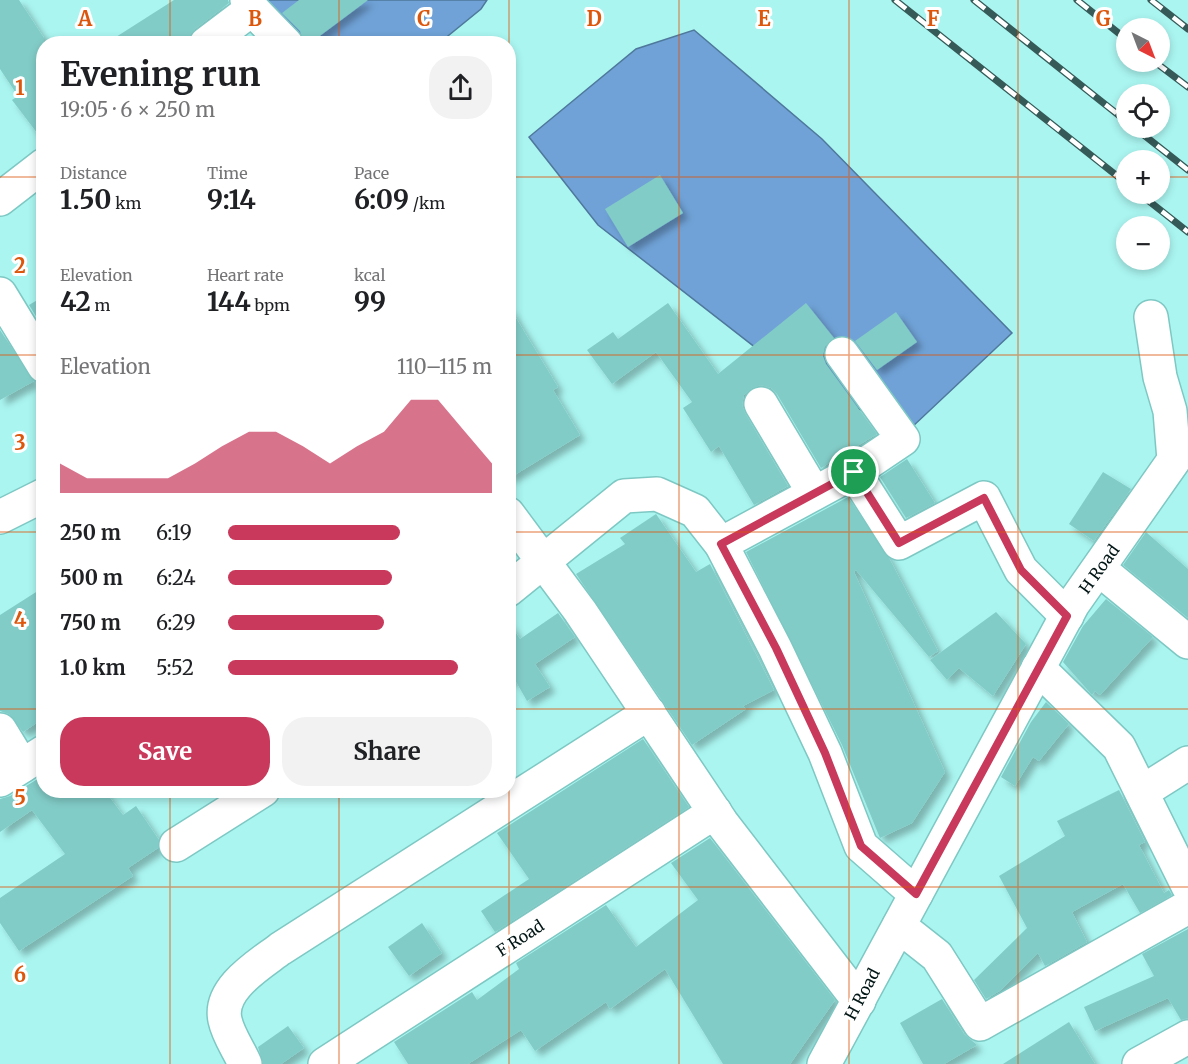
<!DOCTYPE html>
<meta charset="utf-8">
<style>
:root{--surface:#fff;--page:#f2f2f2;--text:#202124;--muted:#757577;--accent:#c8395c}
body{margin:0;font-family:Merriweather,serif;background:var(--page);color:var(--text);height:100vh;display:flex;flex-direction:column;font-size:22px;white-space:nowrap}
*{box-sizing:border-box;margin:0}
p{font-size:20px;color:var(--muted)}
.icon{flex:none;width:33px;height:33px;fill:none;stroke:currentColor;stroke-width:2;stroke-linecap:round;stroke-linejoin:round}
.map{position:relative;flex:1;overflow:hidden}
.details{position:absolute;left:36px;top:36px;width:480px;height:762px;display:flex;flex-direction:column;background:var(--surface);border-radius:24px;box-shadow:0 3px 9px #0003}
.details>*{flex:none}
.needle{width:39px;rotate:138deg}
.fabs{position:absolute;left:1116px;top:18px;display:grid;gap:12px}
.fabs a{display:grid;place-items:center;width:54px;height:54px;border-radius:50%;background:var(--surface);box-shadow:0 3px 9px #0003;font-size:30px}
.pin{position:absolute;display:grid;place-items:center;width:51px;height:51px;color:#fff;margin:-26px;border:3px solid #fff;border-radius:50%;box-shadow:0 2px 6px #0007}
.round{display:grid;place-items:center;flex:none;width:63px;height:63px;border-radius:24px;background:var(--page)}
.headline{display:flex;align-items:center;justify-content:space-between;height:102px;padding:0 24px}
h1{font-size:33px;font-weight:700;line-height:45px}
.metrics{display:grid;grid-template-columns:repeat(3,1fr);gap:9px;height:102px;padding:6px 24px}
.metrics div{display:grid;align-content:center}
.metrics b{font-size:26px;font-weight:700}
.metrics small{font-size:16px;font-weight:400}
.metrics p{font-size:16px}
.chart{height:168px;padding:12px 24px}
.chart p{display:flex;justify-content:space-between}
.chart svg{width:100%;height:108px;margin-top:6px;fill:var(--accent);opacity:.7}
.button{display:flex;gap:12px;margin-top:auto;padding:12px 24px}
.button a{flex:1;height:69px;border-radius:24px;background:var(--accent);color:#fff;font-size:24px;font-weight:700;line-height:69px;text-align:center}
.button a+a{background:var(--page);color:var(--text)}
ul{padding:0 24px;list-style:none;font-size:20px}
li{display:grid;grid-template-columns:96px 72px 1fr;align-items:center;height:45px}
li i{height:15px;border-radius:8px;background:var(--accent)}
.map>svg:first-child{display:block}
.water{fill:#70a2d7;stroke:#4e789c;stroke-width:1.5}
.building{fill:#82ccc7;filter:url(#shadow)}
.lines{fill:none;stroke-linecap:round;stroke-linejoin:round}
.minor-casing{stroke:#7ec8c4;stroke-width:36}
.minor{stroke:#fff;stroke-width:33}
.rail-casing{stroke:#355a58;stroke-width:7}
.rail{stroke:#fff;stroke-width:4.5;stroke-dasharray:14;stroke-linecap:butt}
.route-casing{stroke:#fff;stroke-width:12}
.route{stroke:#c8395c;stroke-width:8}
.grid{fill:none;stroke:#dc560c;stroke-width:1.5;stroke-opacity:0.55}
.labels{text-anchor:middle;stroke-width:6;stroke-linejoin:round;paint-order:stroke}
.street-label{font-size:16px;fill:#001514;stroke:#fff}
.grid-label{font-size:20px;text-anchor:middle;font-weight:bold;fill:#dc560c;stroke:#fff;stroke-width:6;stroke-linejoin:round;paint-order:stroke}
</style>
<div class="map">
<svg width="1188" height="1064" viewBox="0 0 1188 1064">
<defs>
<filter id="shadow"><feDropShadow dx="5.5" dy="5.5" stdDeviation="3" flood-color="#0004"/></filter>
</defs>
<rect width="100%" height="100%" fill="#aaf5f0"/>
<g class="water">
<polygon points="247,0 487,0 481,9 438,44 284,43"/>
<polygon points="694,30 822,139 1012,333 910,429 810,390 598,225 529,137 636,49"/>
</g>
<g class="building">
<polygon points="0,0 19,0 44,38 44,142 12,100 18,96 0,69"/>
<polygon points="174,0 228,0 229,3 195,29 188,44 105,44"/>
<polygon points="299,0 368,0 309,44 304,44 300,31 282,13"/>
<polygon points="660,175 683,213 628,247 605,209"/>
<polygon points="44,296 44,329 29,305"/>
<polygon points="668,303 718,374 806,303 834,338 825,347 823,356 826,364 877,434 821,468 777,394 771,388 761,385 752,388 744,395 742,405 745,413 788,486 754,505 719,446 711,452 683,408 692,402 656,352 612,384 587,350 613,332 618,339"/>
<polygon points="508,305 558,387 553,390 580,435 508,479"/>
<polygon points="896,312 917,342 877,370 855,341"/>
<polygon points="0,330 34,381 0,400"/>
<polygon points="907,459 935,503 906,518 880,477"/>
<polygon points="1103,472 1131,489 1094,541 1069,524"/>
<polygon points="848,497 889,558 938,651 929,657 856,570 854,572 945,772 912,823 880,838 842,745 746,552"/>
<polygon points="656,514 696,572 710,564 774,690 743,706 746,709 692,745 576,574 625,544 620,538"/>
<polygon points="1146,532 1188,569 1188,618 1123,565"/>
<polygon points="44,587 44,718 23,732 9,714 0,711 0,615"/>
<polygon points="1106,599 1153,637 1100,695 1095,691 1092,695 1063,662 1083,626"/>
<polygon points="996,612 1026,644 993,696 959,668 947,680 930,660"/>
<polygon points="558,613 575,637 535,664 550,687 527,701 514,678 508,682 508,621 520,639"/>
<polygon points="1046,702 1069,724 1039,761 1033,757 1015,786 1001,777 1031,722"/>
<polygon points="643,739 689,807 495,932 481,911 529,879 497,833"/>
<polygon points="44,775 44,790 104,790 123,815 136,806 159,840 158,848 128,868 133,876 19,951 0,923 0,898 65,854 32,810 0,832 0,799 10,796"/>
<polygon points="1119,790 1145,842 1139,845 1164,893 1169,890 1172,895 1140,913 1123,884 1072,912 1087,942 1045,966 1038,953 1001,990 986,999 974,980 1027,928 999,876 1065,836 1057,821"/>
<polygon points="710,838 835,1000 790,1064 723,1064 665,969 610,1009 606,1002 535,1051 521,1030 468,1064 408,1064 394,1042 472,992 477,1000 519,969 516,963 606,905 636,947 698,900 671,863"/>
<polygon points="422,923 442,953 409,976 388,947"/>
<polygon points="1188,929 1188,1018 1181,1020 1168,998 1095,1031 1084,1007 1154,976 1142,954"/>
<polygon points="942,999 964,1034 977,1045 944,1064 923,1064 900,1023"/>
<polygon points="1069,1022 1095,1064 1003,1064"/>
<polygon points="288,1026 304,1048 281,1064 263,1064 258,1047"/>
</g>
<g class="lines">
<g class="minor-casing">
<g id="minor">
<polyline points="247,0 252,9 286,44"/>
<polyline points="206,44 252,9"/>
<polyline points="0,199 44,165"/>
<polyline points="0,294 44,366"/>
<polyline points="761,404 814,493"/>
<polyline points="854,472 899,543 984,498 1021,570 1067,616"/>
<polyline points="508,514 580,611 722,823 859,1001"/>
<polyline points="0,517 44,495"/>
<polyline points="721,544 854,472 903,439 842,354"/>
<polyline points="1099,569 1188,642"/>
<polyline points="508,590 624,496 657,494 695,511 721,544 775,648 825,753 861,846 916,894"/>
<polyline points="1038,668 1119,747 1188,886"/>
<polyline points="0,730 22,766"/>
<polyline points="0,780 44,752"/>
<polyline points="1142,792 1188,763"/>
<polyline points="176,845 263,790"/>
<polyline points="899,926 937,956 980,1024 1188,907"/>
<path d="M245 1064C239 1050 228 1035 225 1020 218 989 259 965 280 949L649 713"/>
<polyline points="325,1064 715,812"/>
<polyline points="824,1064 1073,604 1174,460 1170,411 1160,377 1151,317"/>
<polyline points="1139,1064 1188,1037"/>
</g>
</g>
<use href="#minor" class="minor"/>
<g class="rail-casing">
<g id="rail">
<polyline points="895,0 1126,183"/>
<polyline points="974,0 1126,121"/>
<polyline points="1077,0 1126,39"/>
<polyline points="1151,0 1188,29"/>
<polyline points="1155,62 1188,87"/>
<polyline points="1135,128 1188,170"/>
<polyline points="1140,194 1188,232"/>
</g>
</g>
<use href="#rail" class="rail"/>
</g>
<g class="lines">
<g class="route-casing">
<polygon id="route" points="854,472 899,543 984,498 1021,570 1067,616 916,894 861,846 825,753 776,648 721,544"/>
</g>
<use href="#route" class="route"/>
</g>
<path class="grid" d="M170 0V44M339 0V44M509 0V1064M679 0V1064M849 0V1064M1018 0V1064M0 177H44M508 177H1126M1160 177H1188M0 355H44M508 355H1188M0 532H44M508 532H1188M0 709H44M508 709H1188M170 790V1064M339 790V1064M0 887H1188"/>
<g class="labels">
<g class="street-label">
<text transform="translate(1099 569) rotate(-54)" y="6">H Road</text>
<text transform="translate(520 938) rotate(-33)" y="6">F Road</text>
<text transform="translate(862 994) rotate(-62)" y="6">H Road</text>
</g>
</g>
<g class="grid-label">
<text x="85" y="26">A</text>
<text x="255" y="26">B</text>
<text x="424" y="26">C</text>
<text x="594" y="26">D</text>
<text x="764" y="26">E</text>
<text x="933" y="26">F</text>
<text x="1103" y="26">G</text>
<text x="20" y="95">1</text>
<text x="20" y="273">2</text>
<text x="20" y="450">3</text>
<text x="20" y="627">4</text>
<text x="20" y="805">5</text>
<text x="20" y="982">6</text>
</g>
</svg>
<div class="fabs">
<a><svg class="needle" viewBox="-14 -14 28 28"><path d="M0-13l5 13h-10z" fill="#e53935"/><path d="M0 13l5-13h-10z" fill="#757577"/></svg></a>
<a><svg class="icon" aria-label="locate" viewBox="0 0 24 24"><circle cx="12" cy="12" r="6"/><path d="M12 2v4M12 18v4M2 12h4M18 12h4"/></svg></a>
<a>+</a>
<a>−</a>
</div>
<div class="pin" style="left:854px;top:472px;background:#1e9e55"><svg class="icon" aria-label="arrive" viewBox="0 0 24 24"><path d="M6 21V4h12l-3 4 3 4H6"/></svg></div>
<section class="details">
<div class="headline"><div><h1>Evening run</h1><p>19:05 · 6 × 250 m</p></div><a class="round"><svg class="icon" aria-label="share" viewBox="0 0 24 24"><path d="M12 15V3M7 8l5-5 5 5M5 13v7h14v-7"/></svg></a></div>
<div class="metrics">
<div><p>Distance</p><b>1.50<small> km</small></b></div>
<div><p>Time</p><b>9:14</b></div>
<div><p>Pace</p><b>6:09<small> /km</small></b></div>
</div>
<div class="metrics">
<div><p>Elevation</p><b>42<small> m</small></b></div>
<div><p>Heart rate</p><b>144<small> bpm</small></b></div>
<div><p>kcal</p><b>99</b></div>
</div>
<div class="chart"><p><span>Elevation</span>110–115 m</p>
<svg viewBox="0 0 160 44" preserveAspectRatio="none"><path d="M0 44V32L10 38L20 38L30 38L40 38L50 32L60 25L70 19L80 19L90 25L100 32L110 25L120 19L130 6L140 6L150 19L160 32V44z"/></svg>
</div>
<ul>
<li><b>250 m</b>6:19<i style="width:65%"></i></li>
<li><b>500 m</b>6:24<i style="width:62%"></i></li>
<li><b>750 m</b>6:29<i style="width:59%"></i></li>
<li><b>1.0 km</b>5:52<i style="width:87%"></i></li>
</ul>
<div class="button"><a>Save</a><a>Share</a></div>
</section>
</div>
